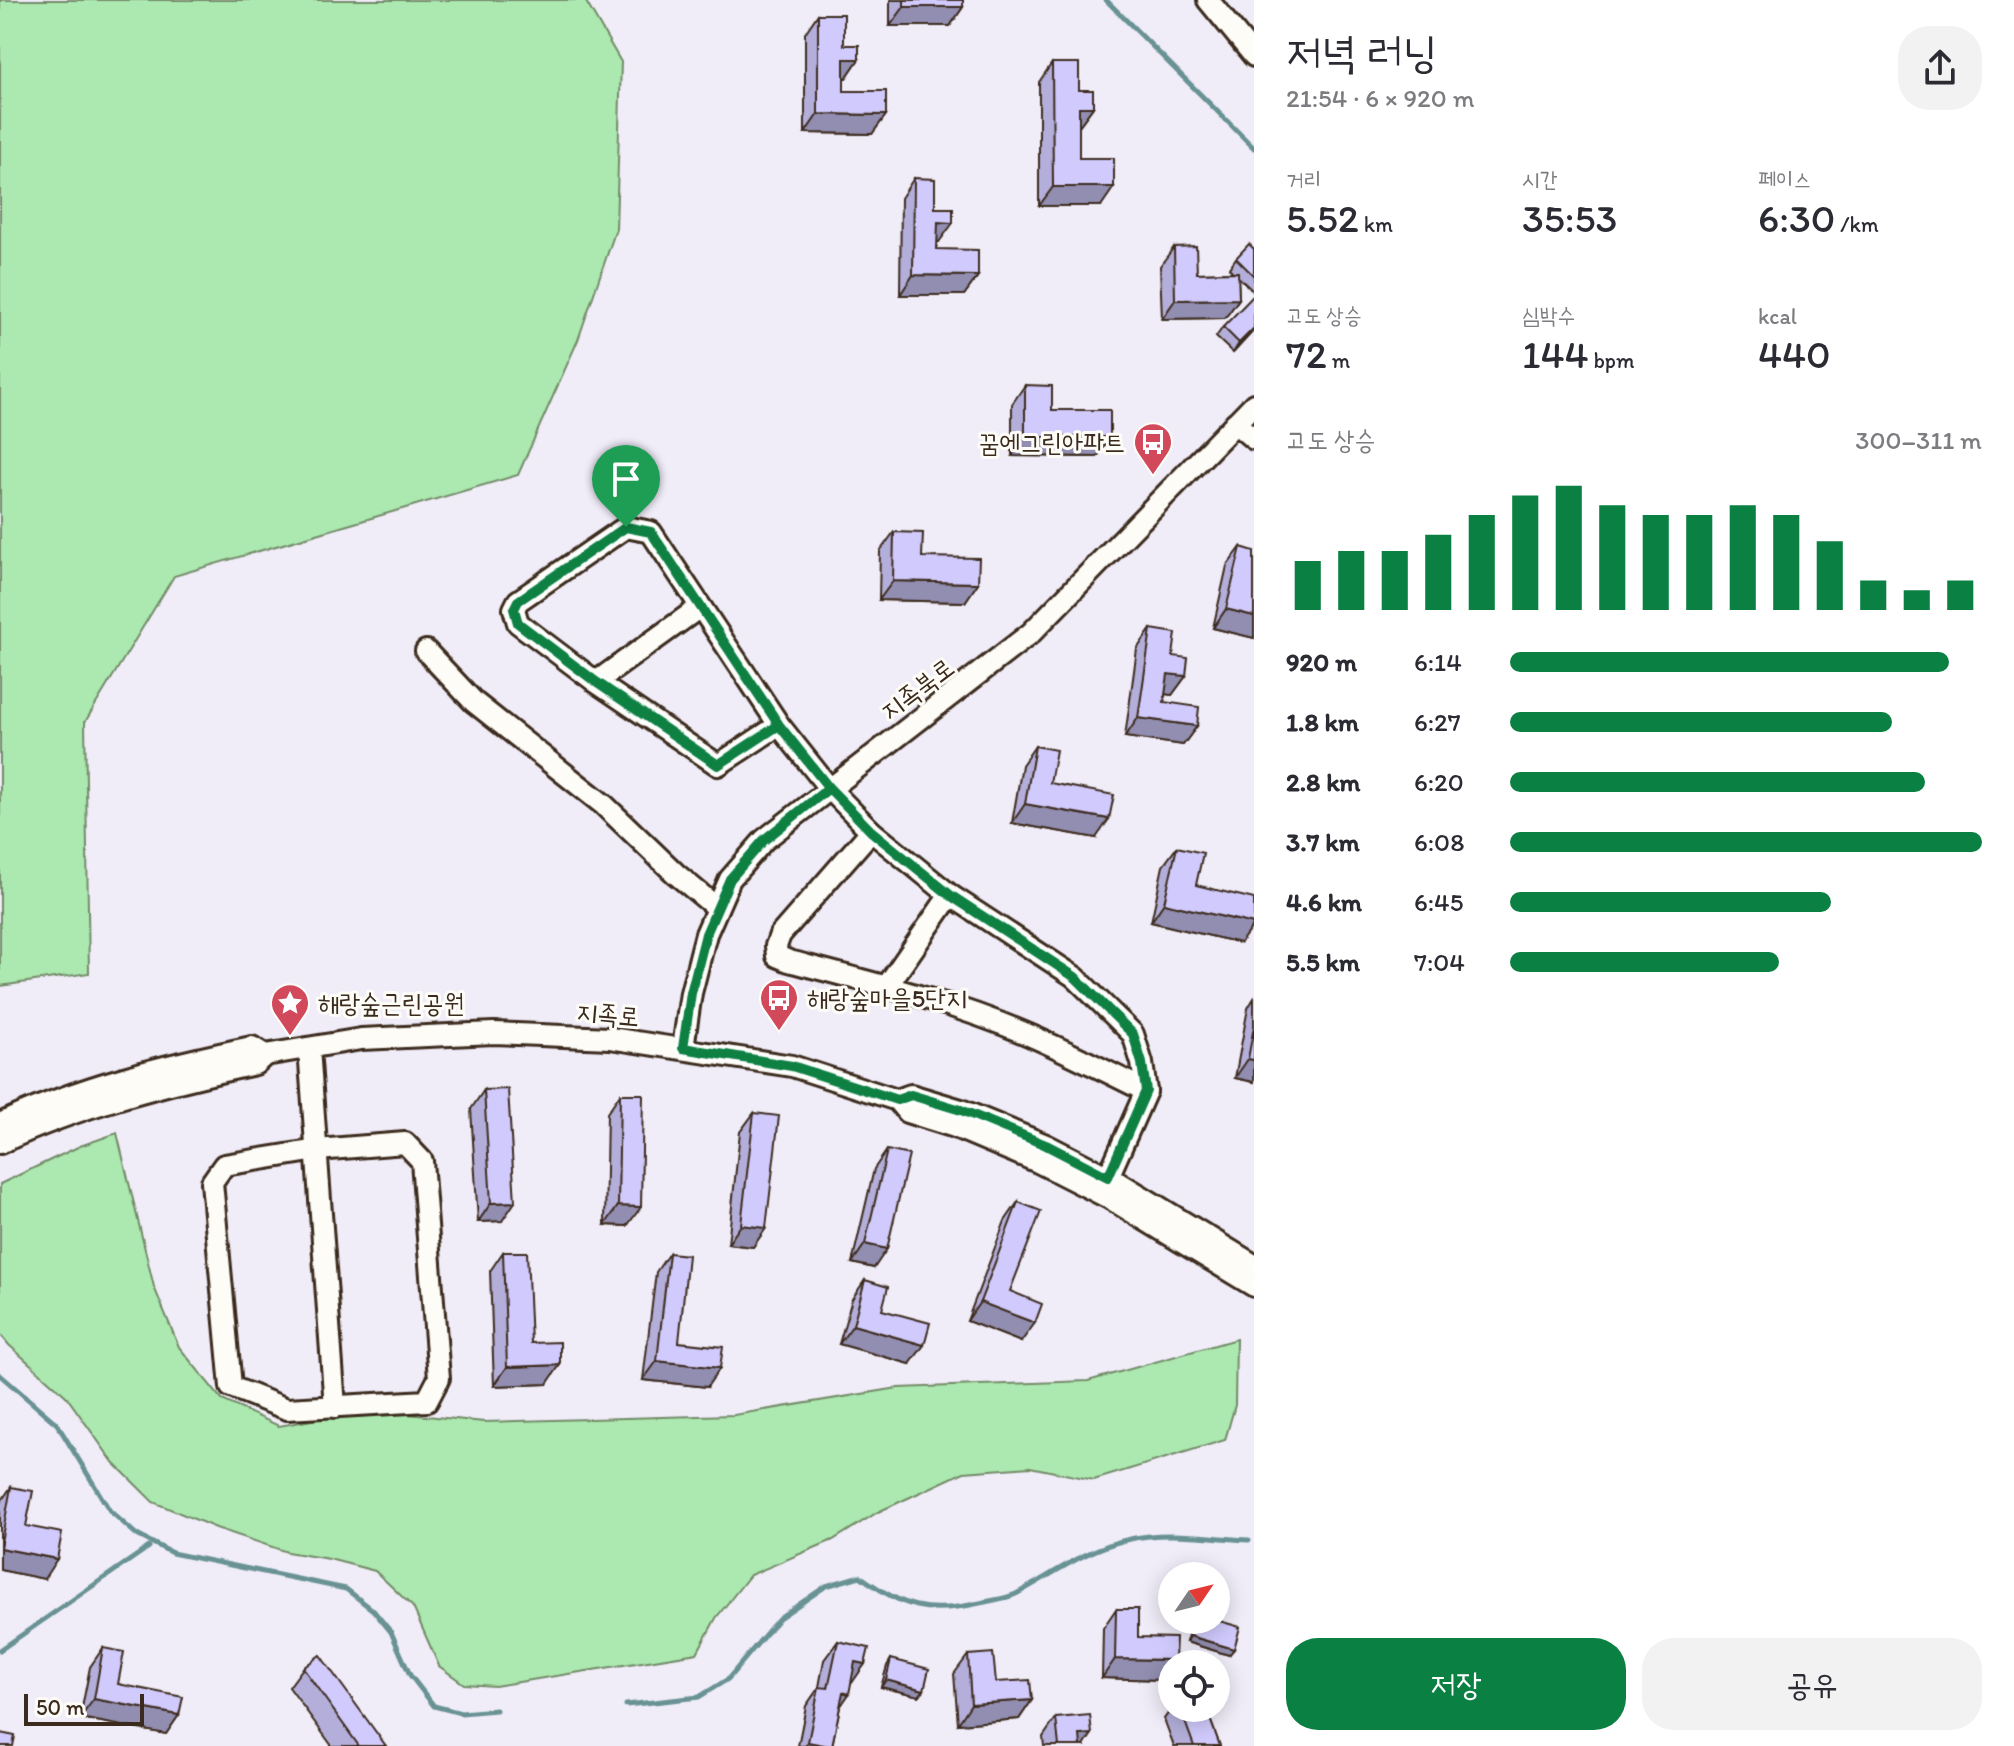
<!DOCTYPE html>
<html lang="ko">
<meta charset="utf-8">
<style>
:root{--surface:#fff;--page:#f2f2f3;--text:#2b2b33;--muted:#7c7c81;--accent:#0b8043}
body{margin:0;font-family:Itim,"Poor Story",sans-serif;background:var(--page);color:var(--text);height:100vh;display:flex;flex-direction:column;font-size:30px;white-space:nowrap}
*{box-sizing:border-box;margin:0}
p{font-size:26px;color:var(--muted)}
.icon{flex:none;width:44px;height:44px;fill:none;stroke:currentColor;stroke-width:2;stroke-linecap:round;stroke-linejoin:round}
.map{position:relative;flex:1;overflow:hidden}
.details{display:flex;flex-direction:column;background:var(--surface);width:760px}
.details>*{flex:none}
.needle{width:52px;rotate:55deg}
.fabs{position:absolute;left:1158px;top:1562px;display:grid;gap:16px}
.fabs a{display:grid;place-items:center;width:72px;height:72px;border-radius:50%;background:var(--surface);box-shadow:0 4px 20px #0003;font-size:40px}
.scale{position:absolute;left:24px;bottom:20px;width:120px;box-sizing:border-box;padding-left:8px;border:4px solid #3b2a1e;border-top:0;font-size:22px;line-height:28px;white-space:nowrap;color:#3b2a1e;-webkit-text-stroke:6px #fdfcf7;paint-order:stroke}
.pin{position:absolute;display:grid;place-items:center;width:68px;height:68px;color:#fff;margin:-82px -34px;border-radius:50% 50% 50% 0;rotate:-45deg;box-shadow:0 0 8px #0007}
.pin .icon{rotate:45deg}
.round{display:grid;place-items:center;flex:none;width:84px;height:84px;border-radius:32px;background:var(--page)}
.summary{display:flex;align-items:center;justify-content:space-between;height:136px;padding:0 32px}
h1{font-size:44px;font-weight:600;line-height:60px}
.stats{display:grid;grid-template-columns:repeat(3,1fr);gap:12px;height:136px;padding:8px 32px}
.stats div{display:grid;align-content:center}
.stats b{font-size:40px;font-weight:600}
.stats small{font-size:22px;font-weight:400}
.stats p{font-size:22px}
.chart{height:224px;padding:16px 32px}
.chart p{display:flex;justify-content:space-between}
.chart svg{width:100%;height:144px;margin-top:8px;stroke:var(--accent);stroke-width:6}
.button{display:flex;gap:16px;margin-top:auto;padding:16px 32px}
.button a{flex:1;height:92px;border-radius:32px;background:var(--accent);color:#fff;font-size:32px;font-weight:600;line-height:92px;text-align:center}
.button a+a{background:var(--page);color:var(--text)}
ul{padding:0 32px;list-style:none;font-size:26px}
li{display:grid;grid-template-columns:128px 96px 1fr;align-items:center;height:60px}
li i{height:20px;border-radius:10px;background:var(--accent)}
main{display:flex;flex:1;min-height:0}
.map>svg:first-child{display:block}
.green{fill:#abe9b0;stroke:#738a67;stroke-width:2}
.lines{fill:none;stroke-linecap:round;stroke-linejoin:round}
.stream{stroke:#699294;stroke-width:5}
.minor-casing{stroke:#3b2a1e;stroke-width:26}
.minor{stroke:#fdfcf7;stroke-width:20}
.wall{fill:#b4afda;stroke:#3b2a1e;stroke-width:2}
.shaded-wall{fill:#928eb1;stroke:#3b2a1e;stroke-width:2}
.building{fill:#d1cbfd;stroke:#3b2a1e;stroke-width:2}
.route-casing{stroke:#fff;stroke-width:16}
.route{stroke:#0b8043;stroke-width:10}
.labels{text-anchor:middle;stroke-width:6;stroke-linejoin:round;paint-order:stroke}
.poi-label{font-size:26px;fill:#3b2a1e;stroke:#fdfcf7;text-anchor:start}
.street-label{font-size:26px;fill:#3b2a1e;stroke:#fdfcf7}
</style>
<main>
<div class="map">
<svg width="1254" height="1746" viewBox="0 0 1254 1746">
<rect width="100%" height="100%" fill="#f0edf9"/>
<filter id="ink" filterUnits="userSpaceOnUse"><feTurbulence type="fractalNoise" baseFrequency=".0125" numOctaves="2"/><feDisplacementMap in="SourceGraphic" scale="16" xChannelSelector="R" yChannelSelector="G"/><feConvolveMatrix kernelMatrix="1 2 1 2 8 2 1 2 1" color-interpolation-filters="sRGB"/></filter>
<g filter="url(#ink)">
<g class="green">
<polygon points="0,0 585,0 621,62 616,229 578,340 518,475 174,576 85,722 89,973 0,986"/>
<polygon points="117,1133 154,1287 179,1347 222,1400 279,1426 334,1416 398,1413 484,1422 734,1415 898,1388 1088,1381 1236,1339 1235,1405 1225,1440 1094,1480 1030,1467 964,1472 878,1512 833,1540 750,1575 716,1618 697,1653 495,1686 464,1684 439,1666 413,1607 375,1571 329,1559 287,1552 216,1528 153,1502 113,1462 66,1396 9,1345 0,1334 0,1184 80,1146"/>
</g>
<g class="lines">
<g class="stream">
<polyline points="1106,0 1254,148"/>
<polyline points="0,1375 57,1424 110,1511 137,1535 172,1553 346,1589 373,1610 391,1632 410,1675 434,1706 461,1713 496,1710"/>
<polyline points="0,1650 149,1547"/>
<path d="M626 1705 699 1697 728 1679 779 1618 826 1586 860 1576C904 1608 926 1615 980 1603 992 1600 1005 1599 1016 1594 1052 1575 1086 1549 1126 1540 1166 1530 1208 1538 1249 1540"/>
</g>
<g class="minor-casing">
<g id="minor">
<polyline points="1208,0 1254,56"/>
<polyline points="1235,423 1254,439"/>
<polyline points="426,651 474,702 604,805 676,874 717,908"/>
<polyline points="596,682 700,607"/>
<polyline points="779,725 718,765 596,682 518,623 514,609 518,601 626,527 651,532 779,725 829,788 871,831 950,895 1075,977 1133,1034 1142,1063 1146,1091 1108,1177"/>
<path d="M871 831 780 935 776 946 777 956 789 961C870 982 952 1002 1029 1035 1069 1052 1107 1072 1146 1091"/>
<polyline points="887,986 950,895"/>
<polyline points="309,1048 335,1407"/>
<polyline points="683,1048 691,993 706,934 730,879 764,840 1031,633 1254,404"/>
<polyline points="897,1100 911,1095 961,1110 1046,1145 1118,1182 1254,1265"/>
<path d="M0 1124C80 1086 166 1065 252 1047L265 1055"/>
<path d="M0 1143C81 1105 168 1083 255 1064L265 1055 361 1039 494 1033 610 1038 792 1066 897 1100 907 1112 955 1127 1038 1162 1109 1198 1254 1286"/>
<polygon points="405,1143 422,1161 439,1378 427,1401 287,1409 231,1387 212,1182 224,1165 317,1150"/>
</g>
</g>
<use href="#minor" class="minor"/>
</g>
<g class="wall">
<polygon points="890,0 963,0 963,7 950,26 890,26"/>
<polygon points="818,14 844,45 859,59 846,78 844,78 844,91 886,115 872,134 805,133 805,33"/>
<polygon points="1052,63 1079,90 1093,107 1079,126 1079,158 1101,206 1039,206 1039,82"/>
<polygon points="914,178 935,208 939,242 937,242 937,249 978,276 964,295 900,295 901,198"/>
<polygon points="1174,247 1197,273 1233,272 1229,268 1236,258 1254,249 1254,292 1238,277 1239,299 1225,318 1162,319 1160,266"/>
<polygon points="1223,327 1254,330 1233,353 1216,337"/>
<polygon points="1025,385 1052,410 1110,437 1097,457 1012,456 1012,404"/>
<polygon points="894,532 922,557 978,583 965,602 879,600 880,551"/>
<polygon points="1241,547 1254,638 1213,628 1227,566"/>
<polygon points="1151,629 1173,656 1186,676 1172,695 1165,694 1164,702 1197,726 1183,745 1125,737 1137,649"/>
<polygon points="1035,746 1050,783 1096,838 1012,823 1022,765"/>
<polygon points="1177,847 1196,885 1254,924 1240,943 1151,922 1163,866"/>
<polygon points="1254,998 1254,1082 1235,1078 1248,1008"/>
<polygon points="484,1090 502,1221 478,1222 471,1109"/>
<polygon points="620,1094 627,1226 605,1225 607,1113"/>
<polygon points="754,1113 766,1228 753,1247 728,1244 740,1132"/>
<polygon points="887,1150 874,1268 852,1263 874,1169"/>
<polygon points="1018,1202 1010,1291 1021,1342 967,1321 1005,1221"/>
<polygon points="503,1252 531,1343 547,1384 494,1386 490,1271"/>
<polygon points="669,1253 679,1342 707,1387 643,1380 656,1272"/>
<polygon points="865,1280 882,1310 910,1364 839,1344 852,1299"/>
<polygon points="11,1487 26,1526 44,1579 0,1570 0,1503"/>
<polygon points="1116,1609 1162,1680 1102,1678 1103,1628"/>
<polygon points="1192,1620 1216,1620 1229,1655 1186,1642"/>
<polygon points="838,1641 865,1664 851,1683 840,1707 832,1746 798,1746 806,1706 819,1687 824,1660"/>
<polygon points="103,1648 118,1684 179,1715 166,1734 80,1718 90,1667"/>
<polygon points="968,1655 996,1682 1032,1700 1019,1719 958,1724 954,1674"/>
<polygon points="891,1659 924,1690 919,1696 881,1687 887,1666"/>
<polygon points="303,1668 386,1746 332,1746 289,1687"/>
<polygon points="1172,1708 1206,1708 1220,1746 1174,1746 1164,1719"/>
<polygon points="1056,1718 1084,1746 1044,1746 1043,1737"/>
</g>
<g class="shaded-wall">
<polygon points="904,7 963,7 950,26 890,26"/>
<polygon points="844,59 859,59 846,78 831,78"/>
<polygon points="1079,107 1093,107 1079,126"/>
<polygon points="818,114 886,115 872,134 805,133"/>
<polygon points="1053,187 1114,187 1101,206 1039,206"/>
<polygon points="938,222 953,223 939,242 924,241"/>
<polygon points="913,275 978,276 964,295 900,295"/>
<polygon points="1239,299 1225,318 1162,319 1175,300"/>
<polygon points="1254,328 1254,330 1233,353 1239,343"/>
<polygon points="1025,437 1110,437 1097,457 1012,456"/>
<polygon points="893,581 978,583 965,602 879,600"/>
<polygon points="1226,609 1254,616 1254,638 1213,628"/>
<polygon points="1168,674 1186,676 1172,695 1155,693"/>
<polygon points="1138,718 1197,726 1183,745 1125,737"/>
<polygon points="1025,804 1109,819 1096,838 1012,823"/>
<polygon points="1164,903 1254,924 1240,943 1151,922"/>
<polygon points="1248,1059 1254,1060 1254,1082 1235,1078"/>
<polygon points="515,1202 502,1221 478,1222 491,1203"/>
<polygon points="618,1206 641,1207 627,1226 605,1225"/>
<polygon points="741,1225 766,1228 753,1247 728,1244"/>
<polygon points="865,1244 887,1249 874,1268 852,1263"/>
<polygon points="980,1302 1035,1323 1021,1342 967,1321"/>
<polygon points="853,1325 924,1345 910,1364 839,1344"/>
<polygon points="657,1361 720,1368 707,1387 643,1380"/>
<polygon points="560,1365 547,1384 494,1386 507,1367"/>
<polygon points="0,1548 57,1559 44,1579 0,1570"/>
<polygon points="1190,1636 1234,1649 1229,1655 1186,1642"/>
<polygon points="1115,1659 1175,1660 1162,1680 1102,1678"/>
<polygon points="855,1662 865,1664 852,1683 842,1681"/>
<polygon points="886,1680 924,1690 919,1696 881,1687"/>
<polygon points="843,1692 849,1694 836,1713"/>
<polygon points="94,1699 179,1715 166,1734 80,1718"/>
<polygon points="1032,1700 1019,1719 958,1724 971,1704"/>
<polygon points="1092,1734 1084,1746 1072,1746 1080,1735"/>
<polygon points="808,1742 829,1746 805,1746"/>
</g>
<g class="building">
<rect x="904" y="0" width="59" height="7"/>
<polygon points="818,14 844,14 844,45 859,45 859,59 844,59 844,91 886,91 886,115 818,114"/>
<polygon points="1052,63 1079,63 1079,90 1093,90 1093,107 1079,107 1079,158 1114,158 1114,187 1053,187"/>
<polygon points="914,178 935,179 935,208 953,208 953,223 938,222 937,249 978,250 978,276 913,275"/>
<polygon points="1249,244 1254,249 1254,276 1236,258"/>
<polygon points="1196,246 1197,273 1238,272 1239,299 1175,300 1174,247"/>
<polygon points="1254,295 1254,328 1239,343 1223,327"/>
<polygon points="1025,385 1052,386 1052,410 1110,410 1110,437 1025,437"/>
<polygon points="894,532 923,533 922,557 979,558 978,583 893,581"/>
<polygon points="1241,547 1254,551 1254,616 1226,609"/>
<polygon points="1151,629 1176,633 1173,656 1188,658 1186,676 1168,674 1164,702 1199,707 1197,726 1138,718"/>
<polygon points="1035,746 1056,750 1050,783 1114,795 1109,819 1025,804"/>
<polygon points="1177,847 1203,853 1196,885 1254,899 1254,924 1164,903"/>
<polygon points="1254,1026 1254,1060 1248,1059"/>
<polygon points="508,1089 515,1202 491,1203 484,1090"/>
<polygon points="620,1094 643,1094 641,1207 618,1206"/>
<polygon points="754,1113 779,1116 766,1228 741,1225"/>
<polygon points="887,1150 909,1155 887,1249 865,1244"/>
<polygon points="1018,1202 1041,1211 1010,1291 1042,1304 1035,1323 980,1302"/>
<polygon points="503,1252 527,1252 531,1343 560,1342 560,1365 507,1367"/>
<polygon points="669,1253 688,1255 679,1342 723,1347 720,1368 657,1361"/>
<polygon points="865,1280 888,1287 882,1310 930,1323 924,1345 853,1325"/>
<polygon points="11,1487 33,1491 26,1526 62,1533 57,1559 0,1548"/>
<polygon points="1116,1609 1138,1609 1138,1637 1176,1638 1175,1660 1115,1659"/>
<polygon points="1195,1620 1216,1620 1240,1627 1234,1649 1190,1636"/>
<polygon points="838,1641 869,1648 865,1664 855,1662 849,1694 843,1692 832,1746 829,1746 808,1742 819,1687 828,1688"/>
<polygon points="103,1648 124,1652 118,1684 183,1697 179,1715 94,1699"/>
<polygon points="993,1653 996,1682 1030,1680 1032,1700 971,1704 968,1655"/>
<polygon points="320,1655 386,1746 359,1746 303,1668"/>
<polygon points="891,1659 929,1669 924,1690 886,1680"/>
<polygon points="1180,1708 1206,1708 1220,1746 1194,1746"/>
<polygon points="1090,1715 1092,1734 1080,1735 1081,1746 1059,1746 1056,1718"/>
<polygon points="0,1733 15,1736 13,1746 0,1746"/>
</g>
</g>
<g class="lines" filter="url(#ink)">
<g class="route-casing">
<polyline id="route" points="626,527 651,532 779,725 829,788 764,840 730,879 706,934 691,993 683,1048 792,1066 897,1100 911,1095 961,1110 1046,1145 1108,1177 1146,1091 1142,1063 1133,1034 1075,977 950,895 871,831 829,788 779,725 718,765 596,682 518,623 514,609 518,601 626,527"/>
</g>
<use href="#route" class="route"/>
</g>
<defs>
<g id="bus-pin" transform="scale(2)"><path d="M0 17L-7.5 6A9.5 9.5 0 1 1 7.5 6Z" fill="#d1495b" stroke="#fdfcf7"/><path d="M-5-6H5V4H4V6H2V4H-2V6H-4V4H-5ZM-3.5-4V0h7V-4ZM-3.5 1.2v1.5H-2V1.2ZM2 1.2v1.5H3.5V1.2Z" fill="#fff"/></g>
<g id="sight-pin" transform="scale(2)"><path d="M0 17L-7.5 6A9.5 9.5 0 1 1 7.5 6Z" fill="#d1495b" stroke="#fdfcf7"/><path d="M0-6L1.8-2.2L6-1.7L2.9 1.2L3.7 5.4L0 3.3L-3.7 5.4L-2.9 1.2L-6-1.7L-1.8-2.2Z" fill="#fff"/></g>
</defs>
<g fill-rule="evenodd">
<use href="#bus-pin" x="1153" y="442"/>
<use href="#bus-pin" x="779" y="998"/>
<use href="#sight-pin" x="290" y="1003"/>
</g>
<g class="labels">
<g class="poi-label">
<text x="1125" y="451" text-anchor="end">꿈에그린아파트</text>
<text x="807" y="1007">해랑숲마을5단지</text>
<text x="318" y="1012">해랑숲근린공원</text>
</g>
<g class="street-label">
<text transform="translate(917 689) rotate(-37)" y="9">지족북로</text>
<text transform="translate(608 1014) rotate(5)" y="9">지족로</text>
</g>
</g>
</svg>
<div class="fabs">
<a><svg class="needle" viewBox="-14 -14 28 28"><path d="M0-13l5 13h-10z" fill="#e53935"/><path d="M0 13l5-13h-10z" fill="#7c7c81"/></svg></a>
<a><svg class="icon" aria-label="locate" viewBox="0 0 24 24"><circle cx="12" cy="12" r="6"/><path d="M12 2v4M12 18v4M2 12h4M18 12h4"/></svg></a>
</div>
<div class="scale">50 m</div>
<div class="pin" style="left:626px;top:527px;background:#1e9e55"><svg class="icon" aria-label="arrive" viewBox="0 0 24 24"><path d="M6 21V4h12l-3 4 3 4H6"/></svg></div>
</div>
<section class="details">
<div class="summary"><div><h1>저녁 러닝</h1><p>21:54 · 6 × 920 m</p></div><a class="round"><svg class="icon" aria-label="share" viewBox="0 0 24 24"><path d="M12 15V3M7 8l5-5 5 5M5 13v7h14v-7"/></svg></a></div>
<div class="stats">
<div><p>거리</p><b>5.52<small> km</small></b></div>
<div><p>시간</p><b>35:53</b></div>
<div><p>페이스</p><b>6:30<small> /km</small></b></div>
</div>
<div class="stats">
<div><p>고도 상승</p><b>72<small> m</small></b></div>
<div><p>심박수</p><b>144<small> bpm</small></b></div>
<div><p>kcal</p><b>440</b></div>
</div>
<div class="chart"><p><span>고도 상승</span>300–311 m</p>
<svg viewBox="0 0 160 44" preserveAspectRatio="none"><path d="M5 44V29M15 44V26M25 44V26M35 44V21M45 44V15M55 44V9M65 44V6M75 44V12M85 44V15M95 44V15M105 44V12M115 44V15M125 44V23M135 44V35M145 44V38M155 44V35"/></svg>
</div>
<ul>
<li><b>920 m</b>6:14<i style="width:93%"></i></li>
<li><b>1.8 km</b>6:27<i style="width:81%"></i></li>
<li><b>2.8 km</b>6:20<i style="width:88%"></i></li>
<li><b>3.7 km</b>6:08<i style="width:100%"></i></li>
<li><b>4.6 km</b>6:45<i style="width:68%"></i></li>
<li><b>5.5 km</b>7:04<i style="width:57%"></i></li>
</ul>
<div class="button"><a>저장</a><a>공유</a></div>
</section>
</main>
